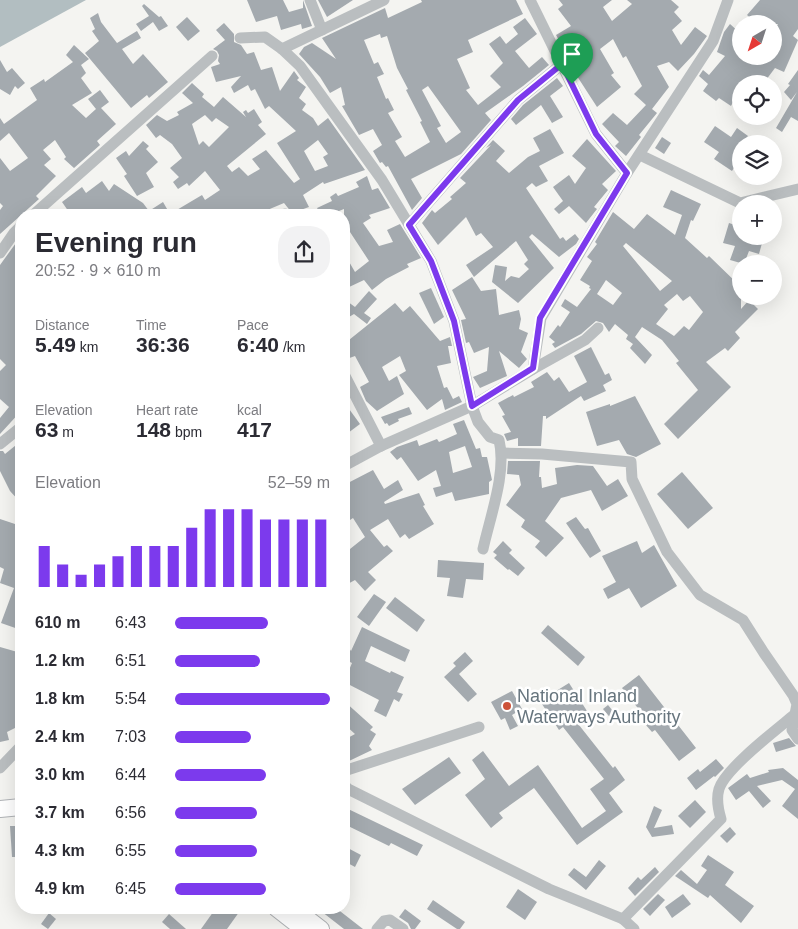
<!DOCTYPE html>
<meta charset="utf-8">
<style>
:root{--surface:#fff;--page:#f2f2f3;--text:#2b2b33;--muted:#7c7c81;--accent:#7c3aed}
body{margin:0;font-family:Helvetica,sans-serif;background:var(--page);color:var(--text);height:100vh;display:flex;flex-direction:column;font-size:19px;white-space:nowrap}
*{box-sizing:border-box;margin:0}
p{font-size:16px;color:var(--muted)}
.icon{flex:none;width:28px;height:28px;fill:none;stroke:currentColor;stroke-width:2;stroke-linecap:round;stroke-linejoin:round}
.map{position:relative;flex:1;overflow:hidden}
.sheet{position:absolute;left:15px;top:209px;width:335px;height:705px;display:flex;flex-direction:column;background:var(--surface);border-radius:20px;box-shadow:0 5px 20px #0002}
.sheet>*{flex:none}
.needle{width:32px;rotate:219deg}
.fabs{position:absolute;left:732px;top:15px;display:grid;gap:10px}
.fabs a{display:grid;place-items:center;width:50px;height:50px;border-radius:50%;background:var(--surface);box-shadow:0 5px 20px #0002;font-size:25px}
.pin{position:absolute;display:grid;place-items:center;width:42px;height:42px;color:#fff;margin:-51px -21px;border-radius:50% 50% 50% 0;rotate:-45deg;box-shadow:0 0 5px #0007}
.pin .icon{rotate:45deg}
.round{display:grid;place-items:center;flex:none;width:52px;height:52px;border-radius:20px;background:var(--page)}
.summary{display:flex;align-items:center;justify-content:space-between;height:85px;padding:0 20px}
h1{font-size:28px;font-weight:800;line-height:38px}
.figures{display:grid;grid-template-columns:repeat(3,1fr);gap:8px;height:85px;padding:5px 20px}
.figures div{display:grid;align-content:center}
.figures b{font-size:21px;font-weight:800}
.figures small{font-size:14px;font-weight:400}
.figures p{font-size:14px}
.chart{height:140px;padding:10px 20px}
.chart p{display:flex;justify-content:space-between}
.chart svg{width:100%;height:90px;margin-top:5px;stroke:var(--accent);stroke-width:6}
ul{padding:0 20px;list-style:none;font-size:16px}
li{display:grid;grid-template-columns:80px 60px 1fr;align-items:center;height:38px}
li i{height:12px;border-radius:6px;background:var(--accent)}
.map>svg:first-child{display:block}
.water{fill:#b2bec1}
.building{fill:#a4aaaf;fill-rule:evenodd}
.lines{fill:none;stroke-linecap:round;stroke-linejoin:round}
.highway-casing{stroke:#b0b3b6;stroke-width:18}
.minor{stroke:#babec0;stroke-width:11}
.highway{stroke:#fff;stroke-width:16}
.route-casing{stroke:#fff;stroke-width:10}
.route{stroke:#7c3aed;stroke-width:6}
.poi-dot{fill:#cd5238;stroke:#fff;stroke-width:2}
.labels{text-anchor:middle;stroke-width:5;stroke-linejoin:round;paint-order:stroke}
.poi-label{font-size:18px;fill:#67757e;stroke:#fff;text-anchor:start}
</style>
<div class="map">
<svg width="798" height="929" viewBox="0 0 798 929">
<rect width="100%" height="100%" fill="#f4f4f1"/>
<polygon class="water" points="0,0 86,0 0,47"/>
<g class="building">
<polygon points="247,0 283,0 289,12 303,8 303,0 312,26 302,29 301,24 281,30 277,16 256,22"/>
<polygon points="318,0 353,0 327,17"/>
<path d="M421 0H516L523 14 468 40 473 52 457 59 470 88 466 90 478 105 501 87 490 76 503 63 489 44 500 36 506 44 518 34 513 27 525 18 537 34 515 51 529 68 542 57 549 65 523 86 485 113 491 120 461 154 411 179 422 198 412 210 388 166 386 167 382 162 380 163 373 151 382 145 373 129 359 135 342 106 345 105 341 87 330 93 320 77 299 54 304 47 312 43 336 59 322 38 385 8 388 18 422 2ZM380 34 381 38 387 36 397 68 408 89 406 90 422 121 420 122 430 142 405 157 395 141 402 137 388 113 394 110 388 98 386 99 377 77 384 74 378 62 374 64 364 40ZM428 86 461 132 446 143 437 128 441 126 422 90Z"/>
<polygon points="559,0 612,0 603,7 612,21 632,4 627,0 671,0 679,7 674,12 682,21 672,30 681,45 695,27 707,36 694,54 678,71 669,62 657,66 669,87 652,109 657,113 639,135 641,137 626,156 615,146 619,142 602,124 613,113 627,125 646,105 634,94 642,86 626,56 623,58 613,39 600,49 614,73 611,75 621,87 597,107 575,73 577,72 556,35 571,26 558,9 563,5"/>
<polygon points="760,0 798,0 798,29 793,36 798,40 784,72 775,68 763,84 741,84 741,104 734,100 731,106 719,98 716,101 703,91 708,84 699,76 703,70 709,75 725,56 717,52 724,32 730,24 741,34 741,39 737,44 741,48 741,56 774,56 774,30 778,24 757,24 747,15"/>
<polygon points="144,4 159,17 161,16 168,26 159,31 153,22 141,31 136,24 149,16 142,6"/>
<polygon points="98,13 101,22 117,43 137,31 141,38 122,49 133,64 143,54 168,82 149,98 147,95 131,108 85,53 99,41 92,31 95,29 90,18"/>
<polygon points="187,17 200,31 188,41 176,27"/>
<path d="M224 23 234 34V42L241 45 247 54 254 52 261 70 272 67 280 91 294 71 299 78 297 80 306 87 299 98 306 104 302 110 313 118 318 126 328 118 365 170 324 184 323 182 303 195 309 207 292 213 284 203 265 211 268 215H118L116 211 110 215H71L62 202 82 187 86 193 102 181 109 191 114 184 143 203 149 211 163 202 170 214 202 195 205 200 220 190 205 171 189 186 187 183 178 189 173 182 179 177 170 168 182 158 172 144 160 135 156 138 146 125 157 115 167 121 179 115 177 112 193 103 182 93 192 83 204 94 202 97 214 107 223 97 246 117 243 112 246 110 248 113 254 109 262 122 258 125 266 134 227 166 232 172 239 167 248 176 260 169 252 159 266 150 294 183 300 179 277 143 296 131 269 106 265 109 255 89 251 91 248 85 234 93 231 87 241 76 216 82 211 67 220 64 218 61 219 55 217 51 213 49 225 40 216 30ZM205 115 212 122 216 118 229 127 209 147 203 141 199 145 192 124ZM318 140 328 154 323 157 328 166 315 171 304 151Z"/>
<polygon points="74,45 89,59 81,65 86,73 81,78 92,93 72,105 86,118 96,109 88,99 100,90 109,102 101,108 116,124 97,141 100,145 74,168 64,159 66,157 55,140 43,150 51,159 44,165 56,176 36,196 39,199 0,234 0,210 3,206 0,203 0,158 10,171 28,158 9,133 0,141 0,118 4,124 37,100 30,88 44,79 45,82 73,62 66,55"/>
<polygon points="0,60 7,72 12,68 25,83 18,89 15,86 10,95 0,89"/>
<polygon points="798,70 798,121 791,117 782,132 776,128 797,92 791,100 784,92 790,85 788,84"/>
<polygon points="557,78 563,86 550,96 563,117 552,123 541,105 516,125 511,119 523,105"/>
<polygon points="715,126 731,137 737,128 748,136 741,144 741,157 732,171 714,159 719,152 704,142"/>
<polygon points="550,129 564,153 539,166 548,181 536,187 532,183 526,188 560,239 563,237 566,241 575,234 579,239 576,244 559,257 532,234 529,237 554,268 518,303 492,282 495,265 507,267 505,281 511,276 519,278 529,269 524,264 528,260 516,241 474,277 466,265 493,247 481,233 476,236 466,217 438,245 422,223 432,210 435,213 452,199 450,197 466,183 460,178 491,145 486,148 493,140 505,151 496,161 509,173 528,157 540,151 533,138"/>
<polygon points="662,137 671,143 664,154 655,148"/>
<polygon points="587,139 616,171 602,184 608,190 594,207 597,209 586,223 569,206 559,214 554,209 563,201 553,187 569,175 575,184 586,168 572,156"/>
<polygon points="143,141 149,146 146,149 158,162 146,173 154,187 137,196 124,176 127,174 116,158 126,151 129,156"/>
<polygon points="367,176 372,190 378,188 390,208 369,215 371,218 363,223 379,246 393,242 387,230 400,224 421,258 407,264 409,267 386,279 372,290 364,280 347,288 344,281 344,253 355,272 369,261 350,232 344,232 344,209 334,213 333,210 321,215 317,208 332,201 330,197 336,193 338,196 359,187 356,182"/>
<path d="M671 190 701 204 693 221 691 220 685 238 707 258 709 256 741 287V309L749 300 758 309 735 332 740 338 728 351 725 348 706 362 731 387 678 439 664 424 698 390 676 363 679 361 662 340 642 327 635 337 652 355 645 364 630 348 633 344 626 339 628 335 615 324 609 332 603 323 596 321 581 334 555 348 552 344 555 342 549 337 558 325 560 327 570 312 561 306 565 299 577 307 591 289 589 288 590 286 580 280 592 261 587 257 597 244 595 242 613 212 634 229 647 214 675 235 682 215 663 207ZM626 243 672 281 660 291 623 246ZM606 280 622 293 613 305 597 294ZM677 294 683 301 690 296 703 312 689 330 684 326 674 336 656 324 668 309 664 305Z"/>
<polygon points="729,223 741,227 741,236 764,236 759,254 749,251 744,264 730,260 735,246 723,243"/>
<polygon points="21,236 21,411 0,434 0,418 9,407 0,399 0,371 6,365 0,359 0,265"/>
<polygon points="472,277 481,291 496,289 499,315 519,310 521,319 519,329 528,333 521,352 527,359 519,368 499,351 507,376 480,388 473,377 487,371 489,347 474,353 469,342 466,343 461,320 466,319 452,290"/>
<polygon points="431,288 444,317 434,324 419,293"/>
<polygon points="369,291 377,299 364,313 371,318 367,324 354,314 344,320 344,299 355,307"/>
<polygon points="395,303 403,312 410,306 440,341 450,337 452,346 448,346 451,363 437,366 444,388 447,387 453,399 459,396 462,402 445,410 442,399 427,410 399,375 406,371 400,356 382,367 389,381 397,376 404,394 377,411 366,401 360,387 369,382 355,356 344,360 344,344"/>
<polygon points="591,347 605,375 609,373 612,380 603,385 606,391 584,401 581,396 546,419 546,416 543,416 541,446 518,446 518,438 507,441 504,434 511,432 502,416 505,415 498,403 513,395 514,397 534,387 531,382 547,372 554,381 559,377 569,392 587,382 574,356"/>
<polygon points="635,396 661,444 636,457 627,454 619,440 597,446 586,412 610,404 610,406"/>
<polygon points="344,402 360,424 344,436"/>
<polygon points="409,407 412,414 398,419 399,421 389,426 387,423 385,424 381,417"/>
<path d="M464 420 476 449 480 448 482 457H487L492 480 489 482V494L455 501 452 492 436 497 433 488 441 486 436 470 418 481 401 457 397 460 390 452 397 447 417 440 419 446 437 439 439 442 457 434 453 424ZM465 446 472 467 453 473 449 452Z"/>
<polygon points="21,441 21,503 10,491 0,471 0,451 3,451 5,454"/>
<polygon points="508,461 540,461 539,477 541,477 542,488 557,484 555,468 577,465 593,466 607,486 618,479 628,496 602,511 591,490 561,498 545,521 564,538 546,557 535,547 540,541 521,527 525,520 506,505 521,485 519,475 507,474"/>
<polygon points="373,470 384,489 398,480 403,490 384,502 385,504 419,493 425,505 423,506 434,524 409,539 405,534 400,538 388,519 370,530 384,547 387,545 393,551 368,572 376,580 365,591 355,580 344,586 344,541 350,549 365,537 353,518 344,524 344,485"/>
<polygon points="682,472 713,508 688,529 657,494"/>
<polygon points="576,517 585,529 588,528 601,551 590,558 566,523"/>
<polygon points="0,519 21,526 21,630 1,623 14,588 0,583 4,569 0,567"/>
<polygon points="503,541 512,550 509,553 525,568 518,576 509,569 508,570 494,558 497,555 493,552"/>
<polygon points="637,541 642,553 654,545 677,586 641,608 629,588 608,599 603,589 616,582 602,556"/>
<polygon points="438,560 484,563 483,580 466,579 463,598 447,596 450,578 437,577"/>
<polygon points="374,594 386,602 369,626 357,617"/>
<polygon points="395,597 425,620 417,632 386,608"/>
<polygon points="548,625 585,657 578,666 541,633"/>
<polygon points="362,627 410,650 405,662 371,646 365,661 390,673 391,671 404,677 397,692 403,694 399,702 394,699 386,717 374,711 379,700 344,682 352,663 344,659 344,640 351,651"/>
<polygon points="0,647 21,653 21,725 7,732 9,740 0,742"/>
<polygon points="465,652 473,661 459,674 477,694 468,702 444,677 456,666 453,663"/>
<polygon points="639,675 696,748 679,761 655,730 652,732 645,724 648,721 622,688"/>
<polygon points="569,683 587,711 575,720 613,768 615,766 625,780 609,793 623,812 577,845 534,788 499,813 503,818 491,828 465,795 485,779 472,760 483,751 509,786 538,765 582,828 606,811 590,789 604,779 563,727 559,730 540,701"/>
<polygon points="512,691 522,709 512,715 518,726 510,730 505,718 501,720 491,702"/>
<polygon points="344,701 373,727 370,730 376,734 369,746 372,750 349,761 344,751 344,740 355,734 344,724"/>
<polygon points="608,705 618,717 613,721 603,709"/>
<polygon points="789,738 796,746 776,752 773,743"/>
<polygon points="449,757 461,773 415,805 402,789"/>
<polygon points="716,759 724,768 715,777 714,776 696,790 687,778 698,769 700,772"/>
<polygon points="783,768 798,780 798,819 782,806 795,789 782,780 757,786 771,801 763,808 749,791 736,800 728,788 747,774 750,778 769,772 768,770"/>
<polygon points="695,800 706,812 690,828 678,816"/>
<polygon points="654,806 662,810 654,828 672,825 674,834 652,837 646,827"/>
<polygon points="344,807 423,845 417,856 391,843 389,846 344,824"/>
<polygon points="10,826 21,826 21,857 12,857"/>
<polygon points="730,827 736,834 727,843 720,836"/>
<polygon points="344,846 361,855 355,867 344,861"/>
<polygon points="708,855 734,872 725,885 754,906 741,923 710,895 708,898 675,876 681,870 697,884 707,870 701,866"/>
<polygon points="599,860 606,866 586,890 568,875 574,868 586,877"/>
<polygon points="655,867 659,872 635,896 628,888 638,877 641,880"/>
<polygon points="518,889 537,902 525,920 506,907"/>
<polygon points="658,894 665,900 650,916 643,909"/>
<polygon points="683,894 691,904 672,918 665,907"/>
<polygon points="433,900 465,922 460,929 457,929 427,909"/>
<polygon points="216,908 242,908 227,929 201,929"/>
<polygon points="317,908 336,908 363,929 344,929"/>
<polygon points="405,909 421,921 415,929 411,929 408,923 399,917"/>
<polygon points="49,913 56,919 48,929 41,924"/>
<polygon points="169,914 186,929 170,929 162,922"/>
</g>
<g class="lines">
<g class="highway-casing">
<g id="highway">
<polyline points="0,809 21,807"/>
<polyline points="276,908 303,929"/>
<polyline points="294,908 321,929"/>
</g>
</g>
<g class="minor">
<polyline points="310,0 322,30"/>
<polyline points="530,0 596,134 627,173"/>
<path d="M240 38 265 37 282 49 300 66 382 180 431 261 454 321 472 406 478 422 490 437 499 440C507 472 490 517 483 549"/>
<polyline points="282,49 384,0"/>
<polyline points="640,155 740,203 798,189"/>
<polyline points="33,215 212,56"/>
<polyline points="283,215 285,214"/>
<polyline points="409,225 518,100 562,64"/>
<polyline points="0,253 14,233 21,226"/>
<polyline points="533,369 585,340 598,328"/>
<polyline points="344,374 381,446"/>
<polyline points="0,444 21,427"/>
<polyline points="502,453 542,454 631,462 632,479 667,552 700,595 743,620 764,653 793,695 797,704 792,730 798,739"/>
<polyline points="344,466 381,446 472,406 533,369 541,318 627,173 713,41 728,0"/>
<polyline points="0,768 21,746"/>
<polyline points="344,771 479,727"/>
<polyline points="344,785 348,789 549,889 623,919 634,929"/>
<path d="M623 919 721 819C718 809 716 799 719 789 725 769 776 730 794 715"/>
<polyline points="377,929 384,921 390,920 403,929"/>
</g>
<use href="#highway" class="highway"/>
</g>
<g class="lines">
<g class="route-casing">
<polygon id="route" points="562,64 596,134 627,173 540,318 533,368 472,406 454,321 431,261 409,225 518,100"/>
</g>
<use href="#route" class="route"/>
</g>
<circle class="poi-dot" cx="507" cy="706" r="5"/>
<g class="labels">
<g class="poi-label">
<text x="517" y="702">National Inland<tspan x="517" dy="21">Waterways Authority</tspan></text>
</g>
</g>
</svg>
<div class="fabs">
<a><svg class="needle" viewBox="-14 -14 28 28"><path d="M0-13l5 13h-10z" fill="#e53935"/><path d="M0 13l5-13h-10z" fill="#7c7c81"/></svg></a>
<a><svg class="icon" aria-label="locate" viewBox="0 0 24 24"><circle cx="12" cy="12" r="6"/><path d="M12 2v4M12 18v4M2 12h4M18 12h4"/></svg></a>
<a><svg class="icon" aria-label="layers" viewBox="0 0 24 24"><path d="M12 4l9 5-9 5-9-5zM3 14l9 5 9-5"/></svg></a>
<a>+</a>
<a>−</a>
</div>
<div class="pin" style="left:572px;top:84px;background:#1e9e55"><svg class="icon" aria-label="arrive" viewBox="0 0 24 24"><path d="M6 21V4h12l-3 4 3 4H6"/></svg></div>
<section class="sheet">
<div class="summary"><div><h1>Evening run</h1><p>20:52 · 9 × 610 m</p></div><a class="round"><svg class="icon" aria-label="share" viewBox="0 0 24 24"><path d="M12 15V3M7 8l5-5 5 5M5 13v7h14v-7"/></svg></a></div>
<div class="figures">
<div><p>Distance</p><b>5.49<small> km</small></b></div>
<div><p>Time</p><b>36:36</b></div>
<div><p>Pace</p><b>6:40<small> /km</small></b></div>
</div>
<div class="figures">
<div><p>Elevation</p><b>63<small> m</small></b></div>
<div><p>Heart rate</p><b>148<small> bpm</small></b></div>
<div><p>kcal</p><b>417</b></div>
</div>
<div class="chart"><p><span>Elevation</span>52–59 m</p>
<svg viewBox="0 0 160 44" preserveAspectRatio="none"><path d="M5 44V24M15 44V33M25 44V38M35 44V33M45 44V29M55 44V24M65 44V24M75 44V24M85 44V15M95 44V6M105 44V6M115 44V6M125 44V11M135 44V11M145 44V11M155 44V11"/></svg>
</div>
<ul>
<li><b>610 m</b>6:43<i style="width:60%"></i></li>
<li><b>1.2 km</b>6:51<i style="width:55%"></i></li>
<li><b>1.8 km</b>5:54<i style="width:100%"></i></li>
<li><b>2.4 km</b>7:03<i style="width:49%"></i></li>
<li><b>3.0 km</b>6:44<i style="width:59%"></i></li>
<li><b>3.7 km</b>6:56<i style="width:53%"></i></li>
<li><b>4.3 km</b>6:55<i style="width:53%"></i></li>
<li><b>4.9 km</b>6:45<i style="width:59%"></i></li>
</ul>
</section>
</div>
